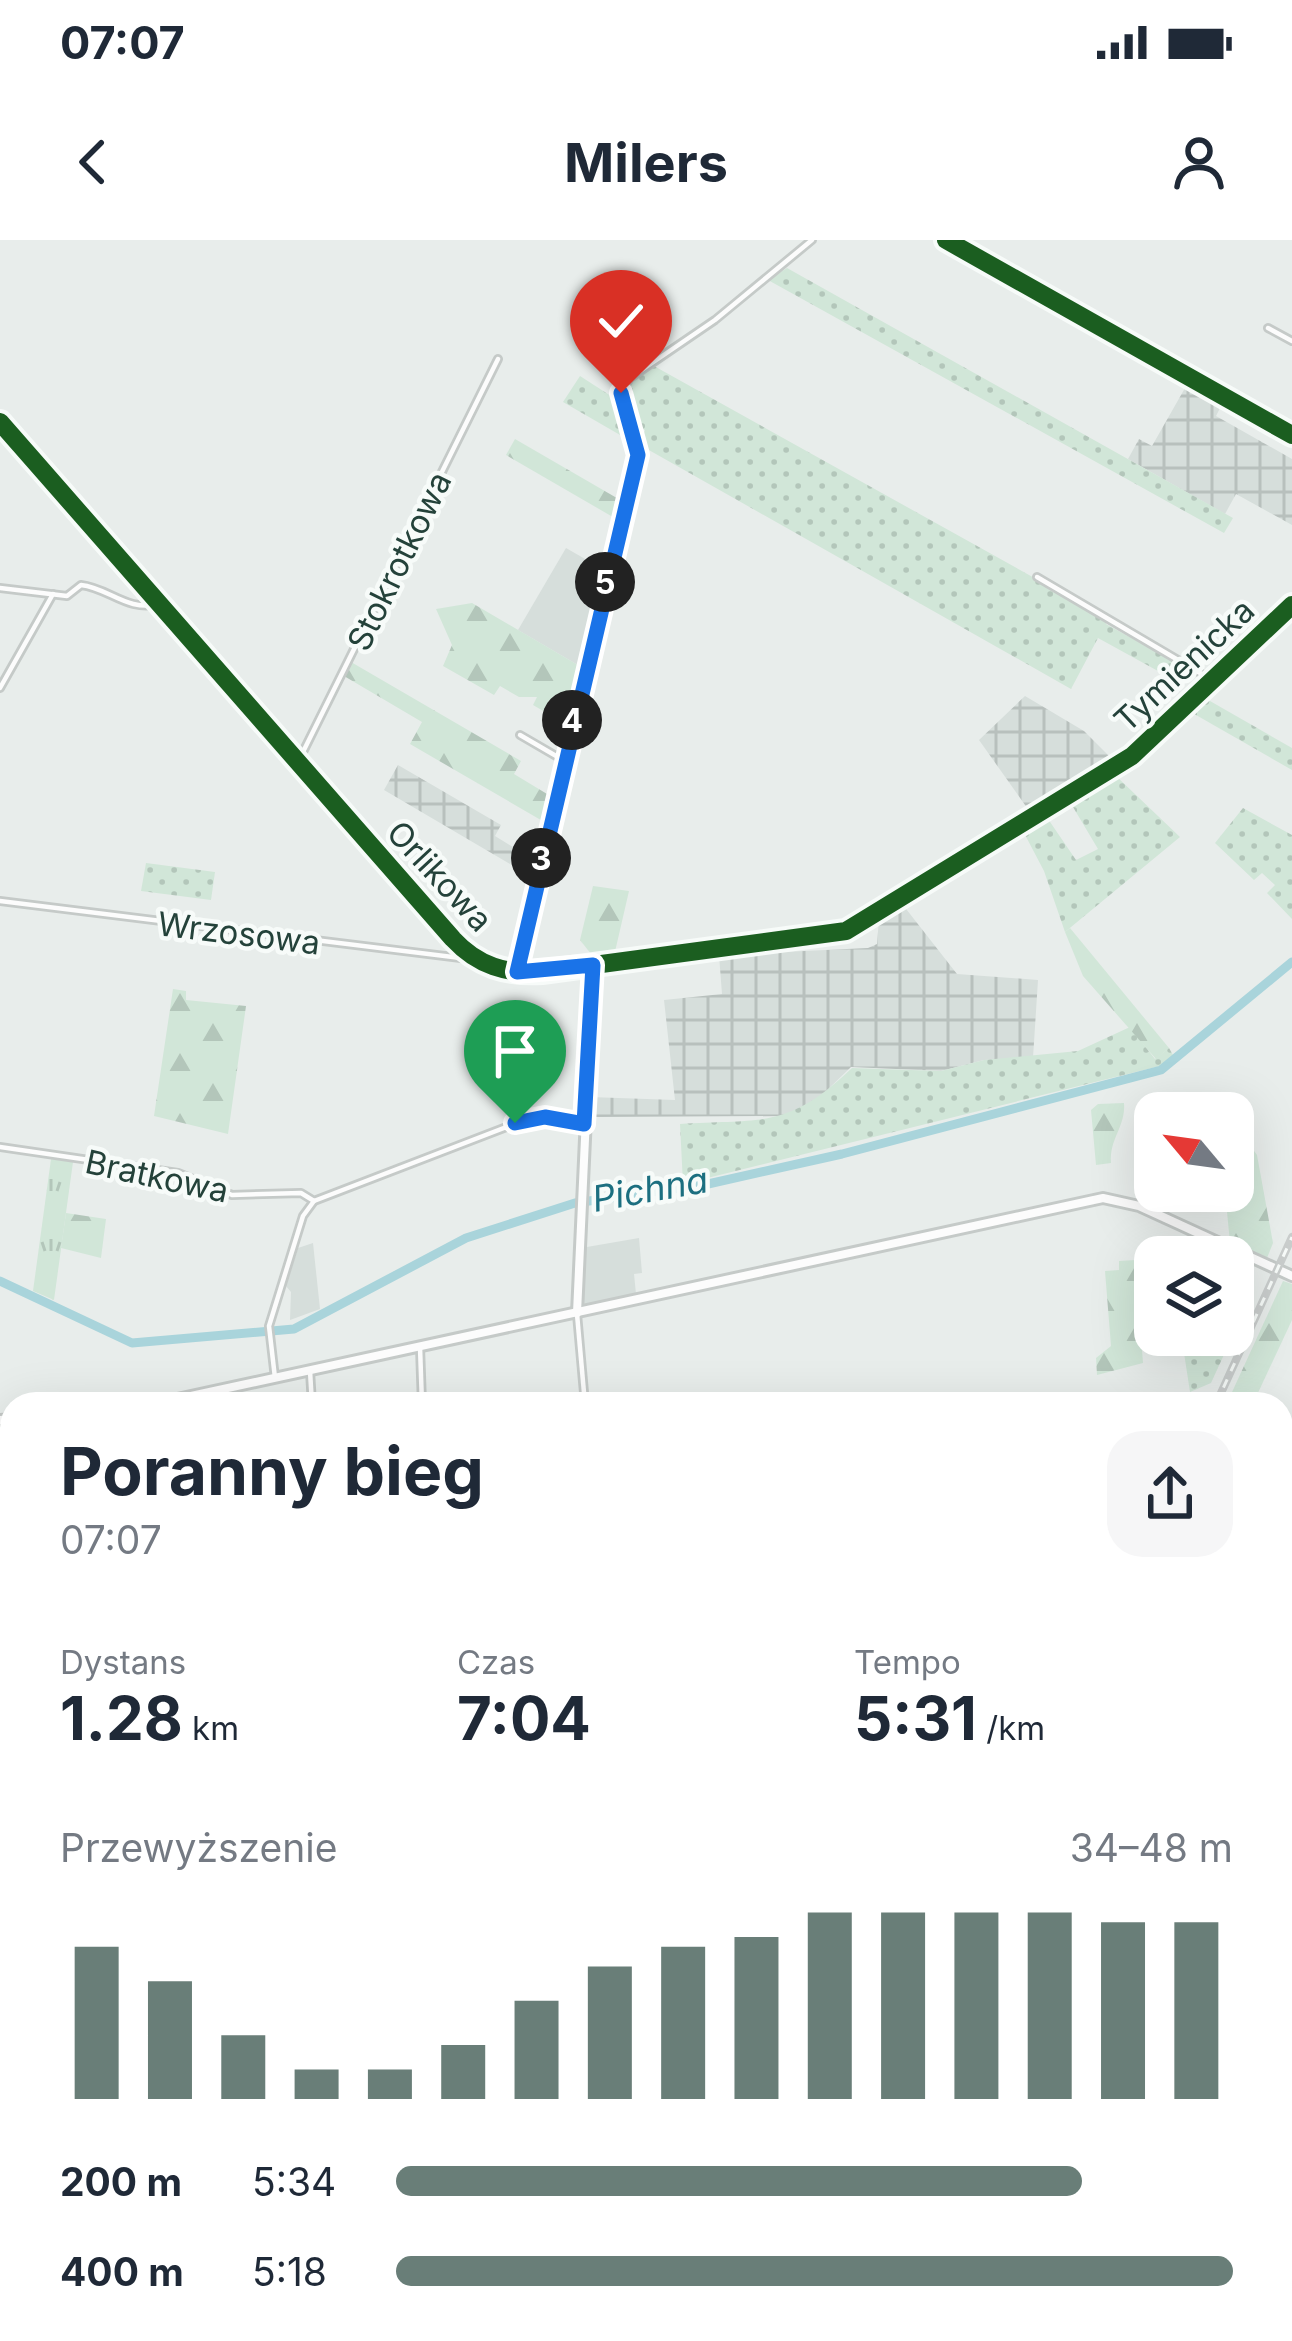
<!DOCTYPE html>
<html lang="pl">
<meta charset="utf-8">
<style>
:root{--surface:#fff;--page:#f6f6f7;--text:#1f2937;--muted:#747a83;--accent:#697e78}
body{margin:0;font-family:Inter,sans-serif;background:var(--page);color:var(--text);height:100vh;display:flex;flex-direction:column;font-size:45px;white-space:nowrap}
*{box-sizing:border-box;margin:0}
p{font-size:39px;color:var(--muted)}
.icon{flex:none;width:66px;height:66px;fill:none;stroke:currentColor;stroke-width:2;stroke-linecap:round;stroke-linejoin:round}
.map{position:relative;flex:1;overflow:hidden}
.details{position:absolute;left:0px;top:1152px;width:1293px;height:951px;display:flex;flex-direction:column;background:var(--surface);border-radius:36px 36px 0 0;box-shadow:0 12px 48px #0002}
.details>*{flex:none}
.needle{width:78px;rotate:299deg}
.buttons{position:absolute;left:1134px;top:852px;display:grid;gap:24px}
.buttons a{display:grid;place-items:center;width:120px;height:120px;border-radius:24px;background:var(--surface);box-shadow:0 12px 48px #0002;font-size:60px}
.pin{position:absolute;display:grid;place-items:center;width:102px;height:102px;color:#fff;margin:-123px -51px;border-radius:50% 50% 50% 0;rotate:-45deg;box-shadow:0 0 12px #0007}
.pin .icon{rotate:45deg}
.km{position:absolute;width:60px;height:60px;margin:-30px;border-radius:50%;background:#222;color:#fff;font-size:33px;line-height:60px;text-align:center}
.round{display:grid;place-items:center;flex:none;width:126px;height:126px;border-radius:36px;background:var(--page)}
.head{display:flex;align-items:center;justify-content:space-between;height:204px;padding:0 60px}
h1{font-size:66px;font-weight:700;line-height:90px}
.stats{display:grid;grid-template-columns:repeat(3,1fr);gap:18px;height:204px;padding:12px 60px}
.stats div{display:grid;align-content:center}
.stats b{font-size:60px;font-weight:700}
.stats small{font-size:33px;font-weight:400}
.stats p{font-size:33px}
.chart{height:336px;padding:24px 60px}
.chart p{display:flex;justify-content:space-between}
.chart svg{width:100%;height:216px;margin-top:12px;stroke:var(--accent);stroke-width:6}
ul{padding:0 60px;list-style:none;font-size:39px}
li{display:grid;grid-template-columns:192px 144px 1fr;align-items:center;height:90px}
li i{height:30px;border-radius:15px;background:var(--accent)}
.status{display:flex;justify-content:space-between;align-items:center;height:84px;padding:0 60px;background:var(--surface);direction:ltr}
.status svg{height:33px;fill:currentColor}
header{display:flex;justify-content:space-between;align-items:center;height:156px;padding:0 60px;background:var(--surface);font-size:54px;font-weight:700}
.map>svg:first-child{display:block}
.built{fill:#d6dedb}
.industrial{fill:url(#industrial-grid)}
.grass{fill:url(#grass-dots)}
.forest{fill:url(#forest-firs)}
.park{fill:url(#park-tufts)}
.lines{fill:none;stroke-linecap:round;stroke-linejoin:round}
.stream{stroke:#a9d4db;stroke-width:3}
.river{stroke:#a9d4db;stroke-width:9}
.minor-casing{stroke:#c5cac8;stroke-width:10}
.tertiary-casing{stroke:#c5cac8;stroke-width:14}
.secondary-casing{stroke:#c3cbc8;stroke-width:15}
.minor{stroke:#fcfcfc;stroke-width:4.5}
.tertiary{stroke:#fcfcfc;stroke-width:8}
.secondary{stroke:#fcfcfc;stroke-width:9}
.rail-casing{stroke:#c9cdcc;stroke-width:8}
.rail{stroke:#f7fbf9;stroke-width:3;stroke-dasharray:9;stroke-linecap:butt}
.cycleway-casing{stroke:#f7fbf9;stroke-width:26}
.cycleway{stroke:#1b5e20;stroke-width:18}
.route-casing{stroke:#fff;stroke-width:24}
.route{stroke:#1a73e8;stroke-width:15}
.labels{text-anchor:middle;stroke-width:9;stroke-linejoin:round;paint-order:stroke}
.street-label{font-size:33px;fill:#24423a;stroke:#f7fbf9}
.water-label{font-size:36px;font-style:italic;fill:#1c6f80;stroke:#f7fbf9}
</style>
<div class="status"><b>07:07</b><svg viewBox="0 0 49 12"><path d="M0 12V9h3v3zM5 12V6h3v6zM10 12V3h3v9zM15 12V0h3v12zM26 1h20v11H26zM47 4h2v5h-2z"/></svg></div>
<header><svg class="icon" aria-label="back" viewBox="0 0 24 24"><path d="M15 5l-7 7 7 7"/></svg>Milers<svg class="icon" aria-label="person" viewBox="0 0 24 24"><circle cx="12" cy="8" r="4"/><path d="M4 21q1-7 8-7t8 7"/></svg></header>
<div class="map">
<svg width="1292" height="2101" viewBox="0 0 1292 2101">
<defs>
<pattern id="industrial-grid" width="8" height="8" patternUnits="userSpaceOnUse" patternTransform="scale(3)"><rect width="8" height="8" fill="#d6dedb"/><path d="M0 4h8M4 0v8" fill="none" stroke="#b8c0bd"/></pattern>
<pattern id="grass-dots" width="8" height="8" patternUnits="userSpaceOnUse" patternTransform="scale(3)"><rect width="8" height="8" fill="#d1e6d8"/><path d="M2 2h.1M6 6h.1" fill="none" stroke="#b3c6ba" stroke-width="1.8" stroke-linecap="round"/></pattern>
<pattern id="forest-firs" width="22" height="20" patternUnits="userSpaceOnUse" patternTransform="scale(3)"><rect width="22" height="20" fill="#d1e6d8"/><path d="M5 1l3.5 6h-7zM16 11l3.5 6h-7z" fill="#b3c6ba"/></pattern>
<pattern id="park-tufts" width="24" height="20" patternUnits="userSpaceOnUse" patternTransform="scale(3)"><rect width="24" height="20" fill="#d1e6d8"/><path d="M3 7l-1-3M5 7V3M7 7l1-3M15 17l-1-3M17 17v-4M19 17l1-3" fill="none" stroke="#b3c6ba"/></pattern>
</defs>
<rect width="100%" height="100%" fill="#e8edeb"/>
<g class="built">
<polygon points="566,308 606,331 583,428 518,390"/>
<polygon points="639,998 642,1033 634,1034 636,1054 583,1067 581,1008"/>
<polygon points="313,1003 320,1069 290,1080 291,1052 286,1046 298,1008"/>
</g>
<g class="industrial">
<polygon points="1189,141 1222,164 1216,176 1292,219 1292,285 1236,254 1225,274 1128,219 1139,199 1152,206"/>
<polygon points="1025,456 1084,491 1114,521 1030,572 979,500"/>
<polygon points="398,525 501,585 495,596 518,610 510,624 384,550"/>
<polygon points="903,665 957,734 1038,740 1033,818 984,820 941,831 851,827 818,859 787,876 590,877 590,857 675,860 664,760 722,754 719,715 868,708 877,704 879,679"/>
</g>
<g class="grass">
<polygon points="787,28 1233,278 1224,293 768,40"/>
<polygon points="654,126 1108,379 1106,384 1175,422 1167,436 1098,398 1071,449 640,205 645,190 634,184 623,157 633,140"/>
<polygon points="580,136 611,156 627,199 563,162"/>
<polygon points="1203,457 1292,508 1292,530 1189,471"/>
<polygon points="1115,535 1180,597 1065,692 1044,631 1023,591 1046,576 1076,620 1098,609 1070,562"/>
<polygon points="1243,568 1292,595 1292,679 1267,653 1275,645 1262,633 1254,640 1215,603"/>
<polygon points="146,623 215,632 211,660 141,651"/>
<path d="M1130 787 1155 819 1169 808 1173 815 1160 826 683 944 680 884C763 879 788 889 852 828L941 831 984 820 1078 811Z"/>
<polygon points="1224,1095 1233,1095 1211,1143 1190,1152 1184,1113"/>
</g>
<g class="forest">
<polygon points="515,199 622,261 618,280 506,215"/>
<polygon points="472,363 583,428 569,486 533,465 537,457 519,457 500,446 494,455 443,426 452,405 436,369"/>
<polygon points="351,422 521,521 514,534 552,557 546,583 410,504 422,482 344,436"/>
<polygon points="593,646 629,651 614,716 595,719 580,700"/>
<polygon points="1070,688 1169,808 1156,819 1083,736 1065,692"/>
<polygon points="173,749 186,751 186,760 246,766 228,894 154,876"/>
<path d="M1124 863C1126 886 1109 899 1111 923L1096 925 1091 870 1098 864Z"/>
<polygon points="1233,897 1249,904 1257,915 1273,1003 1267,1018 1230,1003 1225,951 1233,951"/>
<polygon points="66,973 106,979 101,1018 61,1008"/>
<polygon points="1135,1020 1143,1123 1097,1135 1096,1118 1111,1106 1105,1031 1119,1030 1119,1021"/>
<polygon points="1283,1041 1292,1044 1292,1080 1257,1155 1227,1163"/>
<polygon points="0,1907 12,1907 12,2091 161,2091 162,2101 0,2101"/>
</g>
<polygon class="park" points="51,919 73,922 54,1060 33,1051"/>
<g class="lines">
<g class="stream">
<polyline points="1159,2101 1163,2091"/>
<polyline points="1215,2101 1220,2091"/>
</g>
<polyline class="river" points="0,1041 132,1103 294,1089 466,998 575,963 708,944 842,914 1161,830 1292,722"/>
<g class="minor-casing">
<g id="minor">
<polyline points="946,0 1292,195"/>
<polyline points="1268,88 1292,101"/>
<polyline points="1037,337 1212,440"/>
<path d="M0 348 67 356 81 345C109 348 127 372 159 364"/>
<polyline points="0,448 53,354"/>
<polyline points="520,495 563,520"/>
<polyline points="298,522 498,119"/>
<polyline points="0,661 477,720"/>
<polyline points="517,732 637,215 623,150 630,138 715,80 812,0"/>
<polyline points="0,907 178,933 232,955 301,953 314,961 527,879 584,884"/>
<polyline points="577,1074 585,1164"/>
<polyline points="420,1107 422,1164"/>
<polyline points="310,1131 312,1164"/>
<polyline points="275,1138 269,1086 303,976 314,961"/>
<polyline points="1281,1579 1292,1565"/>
<polyline points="1281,2002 1292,2002"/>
<polyline points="260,2101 274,2100"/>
<polyline points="1028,2101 1032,2091"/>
</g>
</g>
<g class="tertiary-casing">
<g id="tertiary">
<path d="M0 182 453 699C478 726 506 734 542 732L846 691 1132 516 1292 365"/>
<polyline points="577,1073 593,725"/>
<polyline points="154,1164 1103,958 1139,966 1292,1036"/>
<polyline points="0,1180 12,1179"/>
</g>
</g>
<g class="secondary-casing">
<g id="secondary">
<polyline points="1281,1365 1292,1349"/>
<polyline points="898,2101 902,2091"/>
</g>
</g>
<use href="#minor" class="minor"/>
<use href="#tertiary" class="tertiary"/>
<use href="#secondary" class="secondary"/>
<g class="rail-casing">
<g id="rail">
<polyline points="1216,1164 1292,997"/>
<polyline points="791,2101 796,2091"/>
</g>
</g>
<use href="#rail" class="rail"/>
<g class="cycleway-casing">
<g id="cycleway">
<polyline points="946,0 1292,195"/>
<path d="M0 182 453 699C478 726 506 734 542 732L846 691 1132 516 1292 365"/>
</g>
</g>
<use href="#cycleway" class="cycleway"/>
</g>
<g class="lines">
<g class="route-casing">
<polyline id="route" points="515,883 545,877 584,884 593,725 517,732 638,215 621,153"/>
</g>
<use href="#route" class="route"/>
</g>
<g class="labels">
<g class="street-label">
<text transform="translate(399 321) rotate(-64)" y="12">Stokrotkowa</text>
<text transform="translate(1184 425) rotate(-43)" y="12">Tymienicka</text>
<text transform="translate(440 636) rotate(47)" y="12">Orlikowa</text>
<text transform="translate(239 693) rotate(7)" y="12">Wrzosowa</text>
<text transform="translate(157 936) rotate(12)" y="12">Bratkowa</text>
</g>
<g class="water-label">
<text transform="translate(650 949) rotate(-10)" y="13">Pichna</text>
</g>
</g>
</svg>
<div class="buttons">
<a><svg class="needle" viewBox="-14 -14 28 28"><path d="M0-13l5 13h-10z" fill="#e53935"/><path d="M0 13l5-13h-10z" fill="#747a83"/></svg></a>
<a><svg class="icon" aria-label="layers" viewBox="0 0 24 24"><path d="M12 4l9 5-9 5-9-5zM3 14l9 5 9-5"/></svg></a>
</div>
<div class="pin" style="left:515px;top:883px;background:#1e9e55"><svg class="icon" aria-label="arrive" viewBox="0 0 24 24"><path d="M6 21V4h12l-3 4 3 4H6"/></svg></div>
<div class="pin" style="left:621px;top:153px;background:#d93025"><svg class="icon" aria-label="check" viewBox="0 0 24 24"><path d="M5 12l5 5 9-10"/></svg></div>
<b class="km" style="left:541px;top:618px">3</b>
<b class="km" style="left:572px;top:480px">4</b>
<b class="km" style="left:605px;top:342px">5</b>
<section class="details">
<div class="head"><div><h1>Poranny bieg</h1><p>07:07</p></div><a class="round"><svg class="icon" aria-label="share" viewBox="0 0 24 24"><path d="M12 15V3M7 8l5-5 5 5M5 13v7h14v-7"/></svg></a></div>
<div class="stats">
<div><p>Dystans</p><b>1.28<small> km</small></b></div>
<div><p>Czas</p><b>7:04</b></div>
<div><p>Tempo</p><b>5:31<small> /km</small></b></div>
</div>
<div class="chart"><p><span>Przewyższenie</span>34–48 m</p>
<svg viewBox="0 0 160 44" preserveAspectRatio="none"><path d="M5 44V13M15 44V20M25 44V31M35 44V38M45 44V38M55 44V33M65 44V24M75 44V17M85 44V13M95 44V11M105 44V6M115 44V6M125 44V6M135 44V6M145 44V8M155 44V8"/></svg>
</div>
<ul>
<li><b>200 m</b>5:34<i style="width:82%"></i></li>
<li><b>400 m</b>5:18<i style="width:100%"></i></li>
</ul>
</section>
</div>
